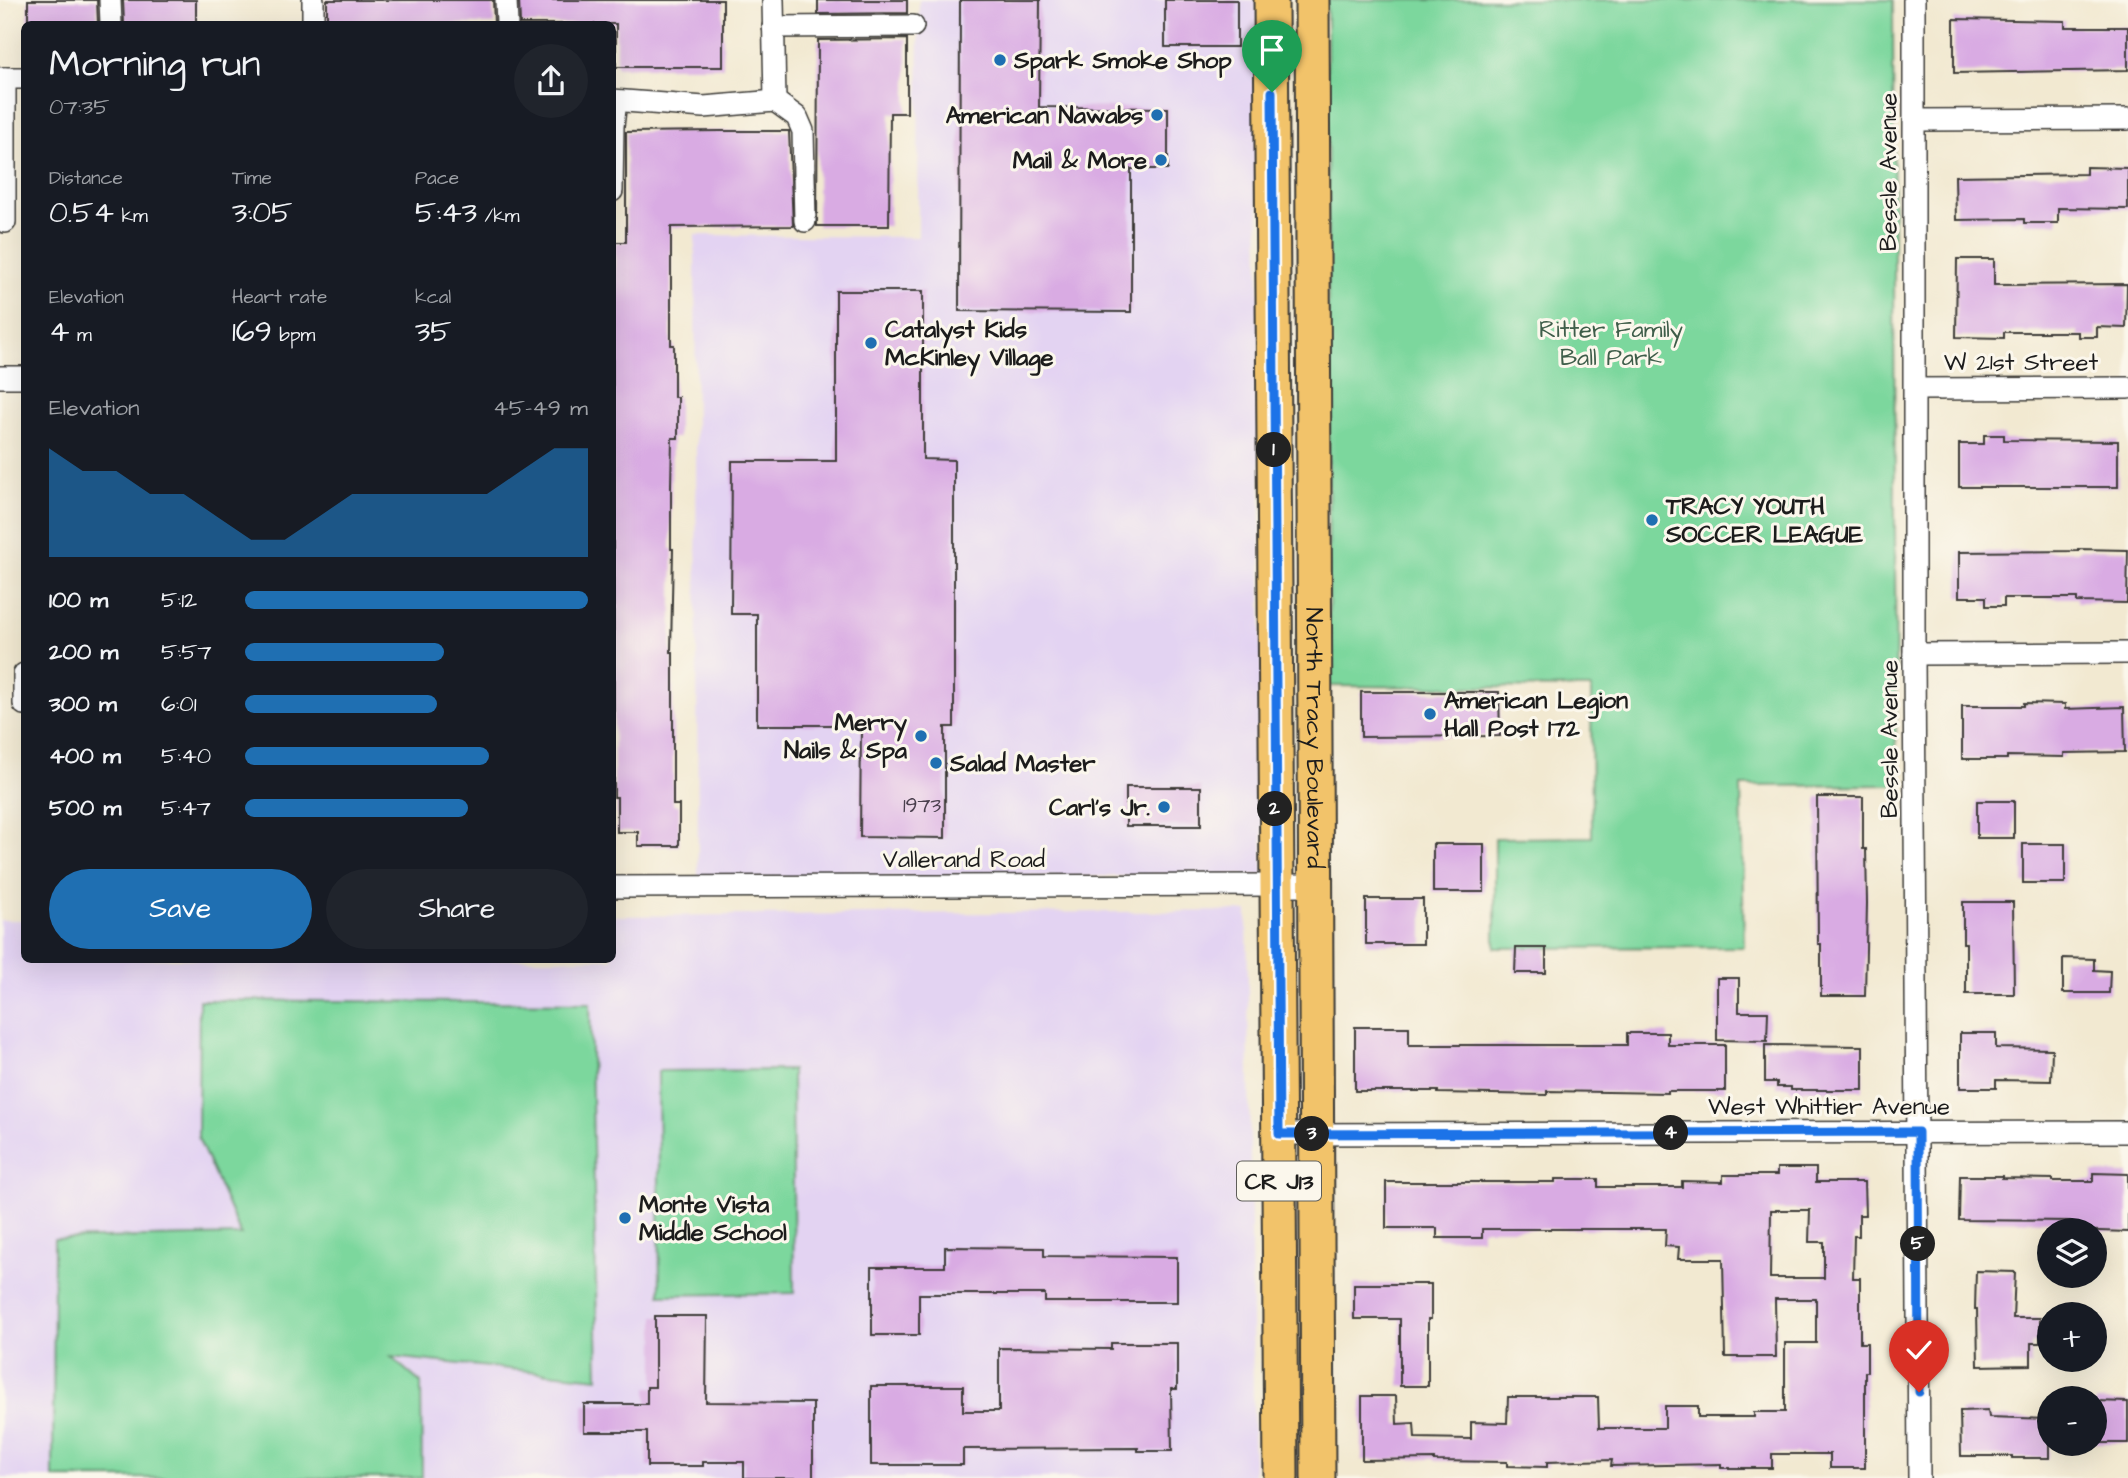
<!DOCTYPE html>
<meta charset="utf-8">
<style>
:root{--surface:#171b24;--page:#20242c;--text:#f1f3f6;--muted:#9ea1a6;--accent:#1f6fb2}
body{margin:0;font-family:"Architects Daughter",sans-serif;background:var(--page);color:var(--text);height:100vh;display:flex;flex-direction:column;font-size:26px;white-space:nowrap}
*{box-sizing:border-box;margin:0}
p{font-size:23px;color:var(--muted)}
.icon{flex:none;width:38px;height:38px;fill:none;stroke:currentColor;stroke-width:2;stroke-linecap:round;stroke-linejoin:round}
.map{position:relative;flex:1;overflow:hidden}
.side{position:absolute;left:21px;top:21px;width:595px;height:942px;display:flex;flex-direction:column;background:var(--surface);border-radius:10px;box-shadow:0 7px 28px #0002}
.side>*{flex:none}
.buttons{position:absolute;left:2037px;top:1218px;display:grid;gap:14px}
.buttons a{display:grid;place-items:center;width:70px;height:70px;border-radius:50%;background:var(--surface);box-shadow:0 7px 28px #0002;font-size:35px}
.pin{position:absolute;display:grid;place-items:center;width:60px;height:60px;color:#fff;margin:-72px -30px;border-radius:50% 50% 50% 0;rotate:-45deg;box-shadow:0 0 7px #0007}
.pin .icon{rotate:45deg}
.km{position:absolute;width:35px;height:35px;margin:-18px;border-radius:50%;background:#222;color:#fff;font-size:19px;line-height:35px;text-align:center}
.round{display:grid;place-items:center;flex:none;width:74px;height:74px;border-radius:37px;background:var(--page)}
.headline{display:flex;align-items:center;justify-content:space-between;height:119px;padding:0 28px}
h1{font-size:38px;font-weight:600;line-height:52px}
.stats{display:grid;grid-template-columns:repeat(3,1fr);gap:10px;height:119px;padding:7px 28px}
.stats div{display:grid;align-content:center}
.stats b{font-size:30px;font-weight:600}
.stats small{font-size:19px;font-weight:400}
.stats p{font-size:19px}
.chart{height:196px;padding:14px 28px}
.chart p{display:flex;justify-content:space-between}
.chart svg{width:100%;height:126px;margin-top:7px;fill:var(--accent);opacity:.7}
.cta{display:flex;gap:14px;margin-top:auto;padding:14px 28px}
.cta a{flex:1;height:80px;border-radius:42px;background:var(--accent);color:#fff;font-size:28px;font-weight:600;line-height:80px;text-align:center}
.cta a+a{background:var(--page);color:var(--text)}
ul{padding:0 28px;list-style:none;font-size:23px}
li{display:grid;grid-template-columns:112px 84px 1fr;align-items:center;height:52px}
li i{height:18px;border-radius:9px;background:var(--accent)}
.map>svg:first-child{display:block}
.built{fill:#e3d3f2}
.green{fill:#7cd79d;stroke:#4c7a5c;stroke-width:2}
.building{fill:#d9abe3;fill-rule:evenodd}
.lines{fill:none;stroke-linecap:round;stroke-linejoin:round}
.street-casing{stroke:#3c3b37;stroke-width:24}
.primary-casing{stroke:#3c3b37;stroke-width:37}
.street{stroke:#fff;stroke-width:21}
.primary{stroke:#f2c36a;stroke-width:33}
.route-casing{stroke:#fff;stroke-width:14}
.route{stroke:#1a73e8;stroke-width:9}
.poi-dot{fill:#1f6fb2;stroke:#fbf7ec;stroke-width:2.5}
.labels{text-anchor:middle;stroke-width:6;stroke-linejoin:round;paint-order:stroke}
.number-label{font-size:21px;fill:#4b404e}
.shield{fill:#fbf7ec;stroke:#5f5e5a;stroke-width:2}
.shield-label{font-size:23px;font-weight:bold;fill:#1c1c1c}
.poi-label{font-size:24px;font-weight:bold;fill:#1c1c1c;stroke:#fbf7ec;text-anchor:start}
.street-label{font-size:24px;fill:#1c1c1c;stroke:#fbf7ec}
.park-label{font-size:24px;fill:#3e5d49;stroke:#fbf7ec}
</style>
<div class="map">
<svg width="2128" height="1478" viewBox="0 0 2128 1478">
<rect width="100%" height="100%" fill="#fbf7ec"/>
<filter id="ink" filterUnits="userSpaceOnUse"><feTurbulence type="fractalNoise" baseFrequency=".0143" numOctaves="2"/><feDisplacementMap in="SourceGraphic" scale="14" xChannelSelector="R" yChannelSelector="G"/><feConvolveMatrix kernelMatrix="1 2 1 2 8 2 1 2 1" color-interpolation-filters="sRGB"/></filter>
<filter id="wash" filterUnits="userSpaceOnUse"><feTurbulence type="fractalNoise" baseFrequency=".00686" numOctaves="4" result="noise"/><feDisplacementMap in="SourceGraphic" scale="28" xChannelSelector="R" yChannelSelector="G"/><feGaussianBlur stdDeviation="1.57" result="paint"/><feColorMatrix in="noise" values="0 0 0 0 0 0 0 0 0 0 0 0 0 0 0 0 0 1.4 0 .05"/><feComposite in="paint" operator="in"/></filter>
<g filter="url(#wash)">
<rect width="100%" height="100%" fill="#f2e9d1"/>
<g class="built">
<polygon points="919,0 1257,0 1263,875 698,879 695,235 918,237"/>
<polygon points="1247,911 1254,1478 0,1478 0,920 24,920 24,959 612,959 613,916"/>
</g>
<g class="green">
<polygon points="1327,0 1893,0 1896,785 1741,786 1744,947 1495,948 1495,838 1592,837 1591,688 1329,686"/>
<polygon points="199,1000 590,1003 598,1378 391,1357 421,1383 422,1478 53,1478 54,1239 241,1235 198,1138"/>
<polygon points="792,1070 794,1293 660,1295 658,1071"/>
</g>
<g id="blocks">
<g class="building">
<polygon points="28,0 97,0 98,24 28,24"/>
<polygon points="123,0 196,0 196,24 124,24"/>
<polygon points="327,0 493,0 494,24 327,24"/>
<polygon points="519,0 723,0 723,67 616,67 616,24 520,24"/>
<polygon points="818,0 907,0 907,13 818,14"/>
<polygon points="960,0 1040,0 1039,107 1168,108 1168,169 1131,169 1131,312 959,311"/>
<rect x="1165" y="0" width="72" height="47"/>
<polygon points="1954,19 2065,21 2065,27 2128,27 2128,70 1954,73"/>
<polygon points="907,39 907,113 890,113 889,226 817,226 818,40"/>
<polygon points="721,131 789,131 793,226 671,227 671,345 674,345 674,397 678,397 678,438 672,438 671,486 671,549 673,549 671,652 673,652 673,805 679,805 679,846 638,846 638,832 617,832 617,797 614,797 612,293 615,293 615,242 626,242 626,132"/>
<polygon points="2086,167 2128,168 2128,209 2058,208 2058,223 2024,223 2024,219 1956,220 1955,176 2086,174"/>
<polygon points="1957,259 1994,259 1994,285 2127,284 2126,328 2097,327 2097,337 2078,337 2078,332 2004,332 2004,338 1956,337"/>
<polygon points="836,291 923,291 923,459 954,460 954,727 945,727 945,838 860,837 861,725 757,725 757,614 731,614 732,461 836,461"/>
<polygon points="1984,435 2004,435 2004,440 2118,441 2118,487 1959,487 1959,444 1984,444"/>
<polygon points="2078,549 2128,550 2127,603 2077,602 2077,598 2004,598 2004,606 1986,606 1986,597 1959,597 1959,552 2078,551"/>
<polygon points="1361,692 1499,692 1500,736 1361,737"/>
<polygon points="2024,703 2065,704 2065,709 2124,707 2125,752 2064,753 2064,757 2007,756 2007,759 1962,759 1962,706 2024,706"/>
<rect x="1126" y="787" width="75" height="39"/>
<polygon points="1817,797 1863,797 1863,849 1866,849 1867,903 1865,996 1821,996 1821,944 1818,944"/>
<rect x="1977" y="801" width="37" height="37"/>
<rect x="1433" y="844" width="51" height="48"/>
<rect x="2023" y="844" width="42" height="39"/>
<rect x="1366" y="899" width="57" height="45"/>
<polygon points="1963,902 2013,902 2014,994 1966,994 1966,943 1963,943"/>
<polygon points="1516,948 1546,948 1546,973 1515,973"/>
<polygon points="2063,958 2094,959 2094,970 2110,971 2109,993 2063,993"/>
<polygon points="1717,978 1739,978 1739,1012 1768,1012 1767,1041 1717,1040"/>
<polygon points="1355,1027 1409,1027 1409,1045 1627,1045 1627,1033 1668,1033 1668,1045 1725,1045 1725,1091 1668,1091 1668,1093 1547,1091 1547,1095 1438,1093 1438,1091 1355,1091"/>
<polygon points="1960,1033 1996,1033 1996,1048 2052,1049 2051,1081 1996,1080 1996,1088 1960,1088"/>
<polygon points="1765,1045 1863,1046 1863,1090 1791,1090 1791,1087 1777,1087 1777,1082 1765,1082"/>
<path d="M1777 1168H1816V1182H1864L1865 1215H1859V1236H1854L1853 1278H1860V1343H1867V1372H1865V1468H1830V1454H1772V1468H1721V1464L1611 1466 1612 1460 1547 1462V1467L1507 1466V1462L1434 1461V1459L1362 1460V1396H1396L1397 1424 1414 1423 1415 1438 1471 1439V1422L1507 1423 1508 1397H1598L1599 1428H1665V1406H1698V1417H1754V1412H1785V1343H1816V1299H1775L1776 1357H1725L1723 1259H1678L1679 1247 1665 1246 1666 1229H1482V1238H1437V1228H1386V1182H1555V1179H1598V1187H1682V1181L1723 1182V1175H1777ZM1771 1210H1810L1809 1242H1824V1278H1770Z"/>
<polygon points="2093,1173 2128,1174 2128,1232 2070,1230 2070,1221 1959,1220 1960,1176 2002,1176 2002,1178 2053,1179 2053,1181 2093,1181"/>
<polygon points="945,1247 1044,1248 1044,1256 1177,1257 1177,1302 1045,1302 1045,1294 919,1294 919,1335 872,1335 872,1267 945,1267"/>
<polygon points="1976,1271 2015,1272 2013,1318 2040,1318 2040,1343 2031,1343 2031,1365 1978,1366 1977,1309 1975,1309"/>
<polygon points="1354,1284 1431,1284 1431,1319 1428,1319 1428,1386 1400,1386 1400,1319 1354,1319"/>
<polygon points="655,1316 707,1316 706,1402 813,1403 813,1478 744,1478 744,1462 703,1462 703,1466 647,1466 647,1432 584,1432 584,1404 647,1404 647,1387 655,1387"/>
<polygon points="1111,1343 1177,1343 1177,1389 1171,1389 1172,1451 1138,1451 1138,1448 963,1449 963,1465 871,1465 871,1386 963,1386 963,1411 999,1411 999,1348 1111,1349"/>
<polygon points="2095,1401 2128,1402 2128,1443 2095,1443"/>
<polygon points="1988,1410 1989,1417 2049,1419 2049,1458 2012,1458 2012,1456 1961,1456 1960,1411"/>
</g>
</g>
</g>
<g filter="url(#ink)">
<use href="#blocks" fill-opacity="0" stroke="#3c3b37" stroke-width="2"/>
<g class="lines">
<g class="street-casing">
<g id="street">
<polyline points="110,0 111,24"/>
<polyline points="313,0 313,24"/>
<polyline points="506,0 507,24"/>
<polyline points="773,0 775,101"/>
<polyline points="1914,0 1914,654 1919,1478"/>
<polyline points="773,27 913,26"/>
<polyline points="0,78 24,78"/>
<polyline points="5,78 5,222"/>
<polyline points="612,100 704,107 775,101"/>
<polyline points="775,101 797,117 803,131 805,221"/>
<polyline points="1914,120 2128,119"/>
<polyline points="612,191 613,126 616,101"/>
<polyline points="0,377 24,377"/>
<polyline points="1915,389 2128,388"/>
<polyline points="1914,654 2128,653"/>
<polyline points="24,674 24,704"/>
<polyline points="612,887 1316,885"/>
<polyline points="1279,1134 2128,1132"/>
</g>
</g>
<g class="primary-casing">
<g id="primary">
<polyline points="1271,0 1281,1478"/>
<path id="s1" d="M1312 0 1318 1478"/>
</g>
</g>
<use href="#street" class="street"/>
<use href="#primary" class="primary"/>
</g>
</g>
<g class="lines" filter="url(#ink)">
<g class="route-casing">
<polyline id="route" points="1272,92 1279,1134 1918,1132 1919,1392"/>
</g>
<use href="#route" class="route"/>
</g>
<g class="poi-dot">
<circle cx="1000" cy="60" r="7"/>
<circle cx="1157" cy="115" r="7"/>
<circle cx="1161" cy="160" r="7"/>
<circle cx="871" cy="343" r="7"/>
<circle cx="1652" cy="520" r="7"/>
<circle cx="1430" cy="714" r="7"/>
<circle cx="921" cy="736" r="7"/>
<circle cx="936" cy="763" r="7"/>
<circle cx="1164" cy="807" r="7"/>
<circle cx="625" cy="1218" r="7"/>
</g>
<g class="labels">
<g class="number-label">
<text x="922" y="812">1973</text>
</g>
<rect class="shield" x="1237" y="1161.5" width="84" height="39" rx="5"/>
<g class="shield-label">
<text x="1279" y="1189">CR J13</text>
</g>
<g class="poi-label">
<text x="1014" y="68">Spark Smoke Shop</text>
<text x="1143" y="123" text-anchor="end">American Nawabs</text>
<text x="1147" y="168" text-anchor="end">Mail &amp; More</text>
<text x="885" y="337">Catalyst Kids<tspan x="885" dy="28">McKinley Village</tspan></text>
<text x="1666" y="514">TRACY YOUTH<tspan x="1666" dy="28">SOCCER LEAGUE</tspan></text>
<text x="1444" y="708">American Legion<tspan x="1444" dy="28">Hall Post 172</tspan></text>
<text x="907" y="730" text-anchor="end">Merry<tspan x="907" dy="28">Nails &amp; Spa</tspan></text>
<text x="950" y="771">Salad Master</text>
<text x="1150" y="815" text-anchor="end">Carl's Jr.</text>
<text x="639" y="1212">Monte Vista<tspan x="639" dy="28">Middle School</tspan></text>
</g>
<g class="street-label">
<text transform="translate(1888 172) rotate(-90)" y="8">Bessle Avenue</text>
<text x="2021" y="370">W 21st Street</text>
<text dy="8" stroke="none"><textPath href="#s1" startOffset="738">North Tracy Boulevard</textPath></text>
<text transform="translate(1889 739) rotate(-90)" y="8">Bessle Avenue</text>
<text x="964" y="867">Vallerand Road</text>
<text x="1829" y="1114">West Whittier Avenue</text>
</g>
<g class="park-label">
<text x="1611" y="337">Ritter Family<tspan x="1611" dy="28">Ball Park</tspan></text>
</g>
</g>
</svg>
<div class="buttons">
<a><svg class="icon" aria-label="layers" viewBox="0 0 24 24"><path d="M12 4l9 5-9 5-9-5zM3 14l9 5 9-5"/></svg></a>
<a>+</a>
<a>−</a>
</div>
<div class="pin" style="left:1272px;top:92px;background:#1e9e55"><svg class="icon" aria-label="arrive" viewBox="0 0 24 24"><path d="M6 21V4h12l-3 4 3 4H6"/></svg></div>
<div class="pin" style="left:1919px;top:1392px;background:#d93025"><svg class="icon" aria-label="check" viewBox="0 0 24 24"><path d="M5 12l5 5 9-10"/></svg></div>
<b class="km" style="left:1274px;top:450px">1</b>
<b class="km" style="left:1275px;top:809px">2</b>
<b class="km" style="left:1312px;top:1134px">3</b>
<b class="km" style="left:1671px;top:1133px">4</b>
<b class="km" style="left:1918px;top:1244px">5</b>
<section class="side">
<div class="headline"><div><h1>Morning run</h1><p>07:35</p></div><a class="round"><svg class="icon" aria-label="share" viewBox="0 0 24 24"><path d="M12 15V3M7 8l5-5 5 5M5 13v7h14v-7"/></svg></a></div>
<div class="stats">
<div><p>Distance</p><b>0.54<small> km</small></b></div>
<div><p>Time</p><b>3:05</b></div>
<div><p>Pace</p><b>5:43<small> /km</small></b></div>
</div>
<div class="stats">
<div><p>Elevation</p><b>4<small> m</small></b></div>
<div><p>Heart rate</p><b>169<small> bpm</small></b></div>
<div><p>kcal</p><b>35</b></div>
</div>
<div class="chart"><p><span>Elevation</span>45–49 m</p>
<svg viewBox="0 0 160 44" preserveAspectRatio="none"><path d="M0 44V6L10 14L20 14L30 22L40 22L50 30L60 38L70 38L80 30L90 22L100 22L110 22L120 22L130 22L140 14L150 6L160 6V44z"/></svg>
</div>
<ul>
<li><b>100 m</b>5:12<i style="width:100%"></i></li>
<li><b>200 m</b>5:57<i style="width:58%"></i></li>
<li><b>300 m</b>6:01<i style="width:56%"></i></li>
<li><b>400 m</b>5:40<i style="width:71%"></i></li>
<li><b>500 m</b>5:47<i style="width:65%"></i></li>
</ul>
<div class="cta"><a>Save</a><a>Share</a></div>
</section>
</div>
